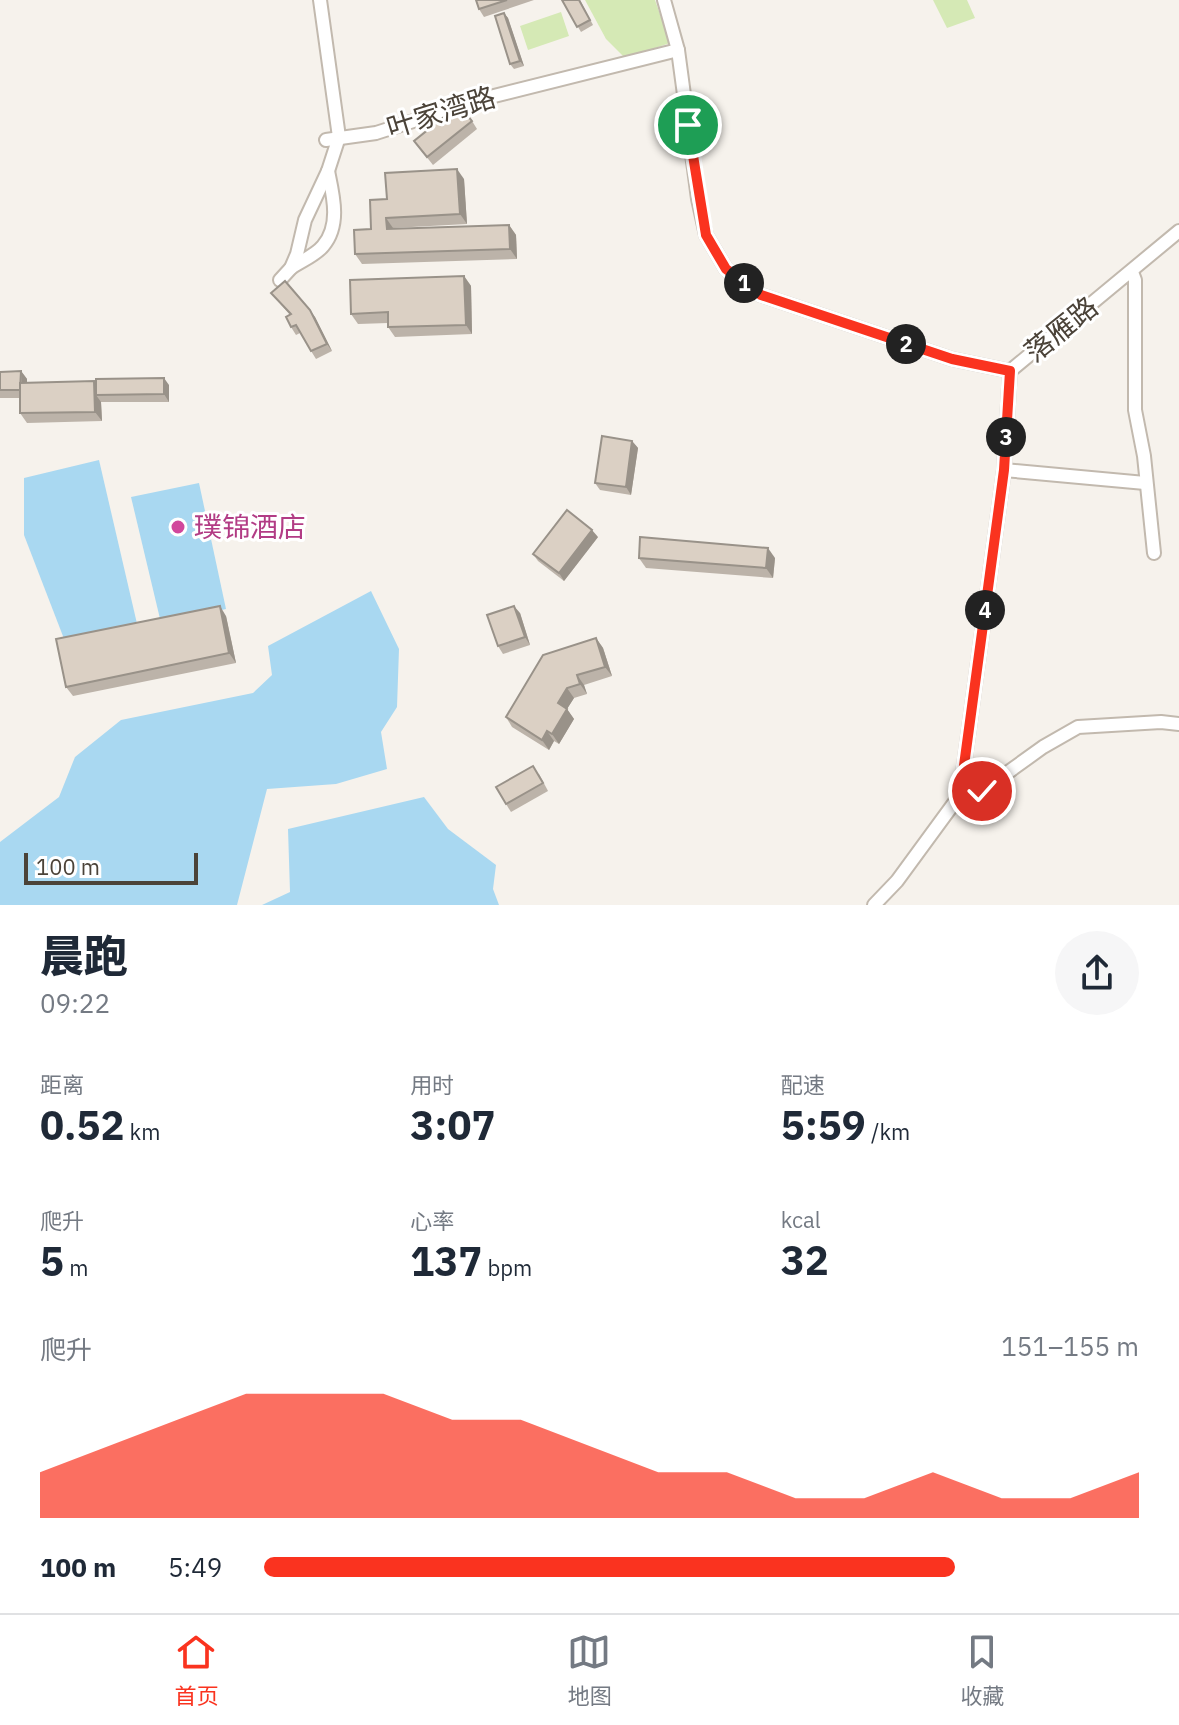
<!DOCTYPE html>
<html lang="zh">
<meta charset="utf-8">
<style>
:root{--surface:#fff;--page:#f6f6f7;--text:#1f2937;--muted:#747a83;--line:#e0e1e3;--accent:#fa331f}
body{margin:0;font-family:"IBM Plex Sans","Noto Sans SC",sans-serif;background:var(--page);color:var(--text);height:100vh;display:flex;flex-direction:column;font-size:30px;white-space:nowrap}
*{box-sizing:border-box;margin:0}
p{font-size:26px;color:var(--muted)}
.icon{flex:none;width:44px;height:44px;fill:none;stroke:currentColor;stroke-width:2;stroke-linecap:round;stroke-linejoin:round}
.map{position:relative;height:905px;overflow:hidden}
.sheet{display:flex;flex-direction:column;background:var(--surface);flex:1}
.sheet>*{flex:none}
.scale{position:absolute;left:24px;bottom:20px;width:174px;box-sizing:border-box;padding-left:8px;border:4px solid #4b4339;border-top:0;font-size:22px;line-height:28px;white-space:nowrap;color:#4b4339;-webkit-text-stroke:6px #fff;paint-order:stroke}
.pin{position:absolute;display:grid;place-items:center;width:68px;height:68px;color:#fff;margin:-34px;border:4px solid #fff;border-radius:50%;box-shadow:0 2px 8px #0007}
.km{position:absolute;width:40px;height:40px;margin:-20px;border-radius:50%;background:#222;color:#fff;font-size:22px;line-height:40px;text-align:center}
.round{display:grid;place-items:center;flex:none;width:84px;height:84px;border-radius:42px;background:var(--page)}
.summary{display:flex;align-items:center;justify-content:space-between;height:136px;padding:0 40px}
h1{font-size:44px;font-weight:800;line-height:60px}
.metrics{display:grid;grid-template-columns:repeat(3,1fr);gap:12px;height:136px;padding:8px 40px}
.metrics div{display:grid;align-content:center}
.metrics b{font-size:40px;font-weight:800}
.metrics small{font-size:22px;font-weight:400}
.metrics p{font-size:22px}
.chart{height:224px;padding:16px 40px}
.chart p{display:flex;justify-content:space-between}
.chart svg{width:100%;height:144px;margin-top:8px;fill:var(--accent);opacity:.7}
ul{padding:0 40px;list-style:none;font-size:26px}
li{display:grid;grid-template-columns:128px 96px 1fr;align-items:center;height:60px}
li i{height:20px;border-radius:10px;background:var(--accent)}
.dock{display:flex;justify-content:space-around;align-items:center;height:112px;border-top:2px solid var(--line);background:var(--surface);font-size:22px;color:var(--muted)}
.dock a{display:grid;justify-items:center;gap:4px}
.dock .on{color:var(--accent)}
.map>svg:first-child{display:block}
.green{fill:#d5e9b5}
.water{fill:#a9d8f1}
.lines{fill:none;stroke-linecap:round;stroke-linejoin:round}
.minor-casing{stroke:#c2b9ae;stroke-width:16}
.minor{stroke:#fff;stroke-width:12}
.wall{fill:#bcb3a9}
.shaded-wall{fill:#999289}
.building{fill:#dbd0c4;stroke:#999289;stroke-width:2}
.route-casing{stroke:#fff;stroke-width:16}
.route{stroke:#fa331f;stroke-width:10}
.hotel-dot{fill:#d1479c;stroke:#fff;stroke-width:3}
.labels{text-anchor:middle;stroke-width:6;stroke-linejoin:round;paint-order:stroke}
.street-label{font-size:28px;fill:#4b4339;stroke:#fff}
.hotel-label{font-size:28px;fill:#b23c85;stroke:#fff;text-anchor:start}
</style>
<div class="map">
<svg width="1179" height="905" viewBox="0 0 1179 905">
<rect width="100%" height="100%" fill="#f6f2ec"/>
<g class="green">
<polygon points="585,0 655,0 670,43 625,58 606,39"/>
<polygon points="933,0 967,0 975,18 947,28"/>
<polygon points="561,12 569,36 528,50 520,26"/>
</g>
<g class="water">
<polygon points="99,460 138,628 66,644 24,535 24,478"/>
<polygon points="199,483 226,609 161,623 131,497"/>
<polygon points="371,591 399,649 397,707 381,732 387,769 336,784 267,789 237,905 0,905 0,842 59,797 75,757 121,720 253,693 272,675 268,646"/>
<polygon points="424,797 448,829 496,865 493,889 499,905 262,905 290,892 288,829"/>
</g>
<g class="lines">
<g class="minor-casing">
<g id="minor">
<polyline points="664,0 678,50 698,199 706,235 726,269 761,295 952,359 1010,371"/>
<polyline points="326,140 376,133 482,99 678,50"/>
<path d="M291 268C301 261 316 255 323 246 341 225 333 195 328 171"/>
<polyline points="1132,272 1135,280 1135,410 1144,456 1154,553"/>
<polyline points="280,280 291,268 297,254 305,220 328,171 339,137 320,0"/>
<polyline points="1004,470 1145,483"/>
<polyline points="960,795 982,791 1043,747 1078,727 1161,722 1179,724"/>
<polyline points="874,905 897,881 960,795 1004,470 1010,371 1179,231"/>
</g>
</g>
<use href="#minor" class="minor"/>
</g>
<g class="wall">
<polygon points="476,0 534,0 484,17 479,9"/>
<polygon points="562,0 580,0 593,25 581,32"/>
<polygon points="504,13 508,18 524,66 514,69 510,64"/>
<polygon points="472,121 477,129 433,165 414,141"/>
<polygon points="464,179 467,224 393,228 393,229 509,225 516,235 517,259 362,264 355,254 371,229 387,199"/>
<polygon points="464,276 471,286 472,334 395,337 388,327 388,323 358,324 351,314"/>
<polygon points="271,293 315,317 332,351 316,359 300,333 296,335 291,327 290,315"/>
<polygon points="21,371 27,379 27,383 94,381 96,384 169,385 169,402 101,402 102,421 27,423 20,413 20,398 0,398 0,372"/>
<polygon points="632,441 638,448 631,495 600,490 595,483"/>
<polygon points="598,537 564,581 538,561 533,554"/>
<polygon points="639,558 775,558 773,578 646,568"/>
<polygon points="520,613 530,645 503,654 498,646"/>
<polygon points="226,616 236,663 73,696 66,687"/>
<polygon points="596,638 603,648 612,676 584,685 587,694 574,698 567,709 574,719 559,744 554,741 549,750 512,727 506,717"/>
<polygon points="539,774 548,791 511,812 506,804"/>
</g>
<g class="shaded-wall">
<polygon points="504,13 508,18 524,66 520,61"/>
<polygon points="457,169 464,179 467,224 460,214"/>
<polygon points="386,218 393,228 394,239 387,229"/>
<polygon points="509,225 516,235 517,259 510,249"/>
<polygon points="464,276 471,286 472,334 466,325"/>
<polygon points="310,310 315,317 332,351 327,344"/>
<polygon points="21,371 27,379 27,397 22,390"/>
<polygon points="164,378 169,385 169,402 164,394"/>
<polygon points="94,381 101,391 96,395 101,402 102,421 95,412"/>
<polygon points="632,441 638,448 631,495 626,487"/>
<polygon points="592,530 598,537 564,581 559,573"/>
<polygon points="768,548 775,558 773,578 766,568"/>
<polygon points="220,606 226,616 236,663 229,653"/>
<polygon points="514,606 520,613 530,645 525,637"/>
<polygon points="596,638 603,648 612,676 605,667"/>
<polygon points="577,675 584,685 587,694 580,684"/>
<polygon points="567,688 574,698 567,709 574,719 559,744 552,734 558,703"/>
<polygon points="547,731 554,741 549,750 542,740"/>
</g>
<g class="building">
<polygon points="476,0 507,0 479,9"/>
<polygon points="562,0 579,0 590,20 577,27"/>
<polygon points="504,13 520,61 510,64 495,16"/>
<polygon points="459,105 472,121 427,157 414,141"/>
<polygon points="457,169 460,214 386,218 387,229 509,225 510,249 355,254 354,230 371,229 370,200 387,199 385,173"/>
<polygon points="464,276 466,325 388,327 388,312 351,314 350,280"/>
<polygon points="285,281 310,310 327,344 311,351 296,325 291,327 286,317 291,314 271,293"/>
<polygon points="21,371 20,390 0,390 0,372"/>
<polygon points="164,378 164,394 96,395 96,379"/>
<polygon points="94,381 95,412 20,413 20,383"/>
<polygon points="602,436 632,441 626,487 595,483"/>
<polygon points="567,510 592,530 559,573 533,554"/>
<polygon points="640,537 768,548 766,568 639,558"/>
<polygon points="220,606 229,653 66,687 56,639"/>
<polygon points="514,606 525,637 498,646 487,615"/>
<polygon points="596,638 605,667 577,675 580,684 567,688 558,703 567,709 552,734 547,731 542,740 506,717 543,655"/>
<polygon points="533,766 543,783 506,804 496,787"/>
</g>
<g class="lines">
<g class="route-casing">
<polyline id="route" points="688,125 706,235 726,269 761,295 952,359 1010,371 1004,470 960,795 982,791"/>
</g>
<use href="#route" class="route"/>
</g>
<circle class="hotel-dot" cx="178" cy="527" r="8"/>
<g class="labels">
<g class="street-label">
<text transform="translate(441 112) rotate(-17)" y="10">叶家湾路</text>
<text transform="translate(1061 329) rotate(-39)" y="10">落雁路</text>
</g>
<g class="hotel-label">
<text x="194" y="537">璞锦酒店</text>
</g>
</g>
</svg>
<div class="scale">100 m</div>
<div class="pin" style="left:688px;top:125px;background:#1e9e55"><svg class="icon" aria-label="arrive" viewBox="0 0 24 24"><path d="M6 21V4h12l-3 4 3 4H6"/></svg></div>
<div class="pin" style="left:982px;top:791px;background:#d93025"><svg class="icon" aria-label="check" viewBox="0 0 24 24"><path d="M5 12l5 5 9-10"/></svg></div>
<b class="km" style="left:744px;top:283px">1</b>
<b class="km" style="left:906px;top:344px">2</b>
<b class="km" style="left:1006px;top:437px">3</b>
<b class="km" style="left:985px;top:610px">4</b>
</div>
<section class="sheet">
<div class="summary"><div><h1>晨跑</h1><p>09:22</p></div><a class="round"><svg class="icon" aria-label="share" viewBox="0 0 24 24"><path d="M12 15V3M7 8l5-5 5 5M5 13v7h14v-7"/></svg></a></div>
<div class="metrics">
<div><p>距离</p><b>0.52<small> km</small></b></div>
<div><p>用时</p><b>3:07</b></div>
<div><p>配速</p><b>5:59<small> /km</small></b></div>
</div>
<div class="metrics">
<div><p>爬升</p><b>5<small> m</small></b></div>
<div><p>心率</p><b>137<small> bpm</small></b></div>
<div><p>kcal</p><b>32</b></div>
</div>
<div class="chart"><p><span>爬升</span>151–155 m</p>
<svg viewBox="0 0 160 44" preserveAspectRatio="none"><path d="M0 44V30L10 22L20 14L30 6L40 6L50 6L60 14L70 14L80 22L90 30L100 30L110 38L120 38L130 30L140 38L150 38L160 30V44z"/></svg>
</div>
<ul>
<li><b>100 m</b>5:49<i style="width:79%"></i></li>
</ul>
</section>
<nav class="dock">
<a class="on"><svg class="icon" aria-label="home" viewBox="0 0 24 24"><path d="M3 11l9-7 9 7M6 9v11h12V9"/></svg>首页</a>
<a><svg class="icon" aria-label="map" viewBox="0 0 24 24"><path d="M3 6l6-2 6 2 6-2v14l-6 2-6-2-6 2zM9 4v14M15 6v14"/></svg>地图</a>
<a><svg class="icon" aria-label="saved" viewBox="0 0 24 24"><path d="M7 4h10v16l-5-4-5 4z"/></svg>收藏</a>
</nav>
